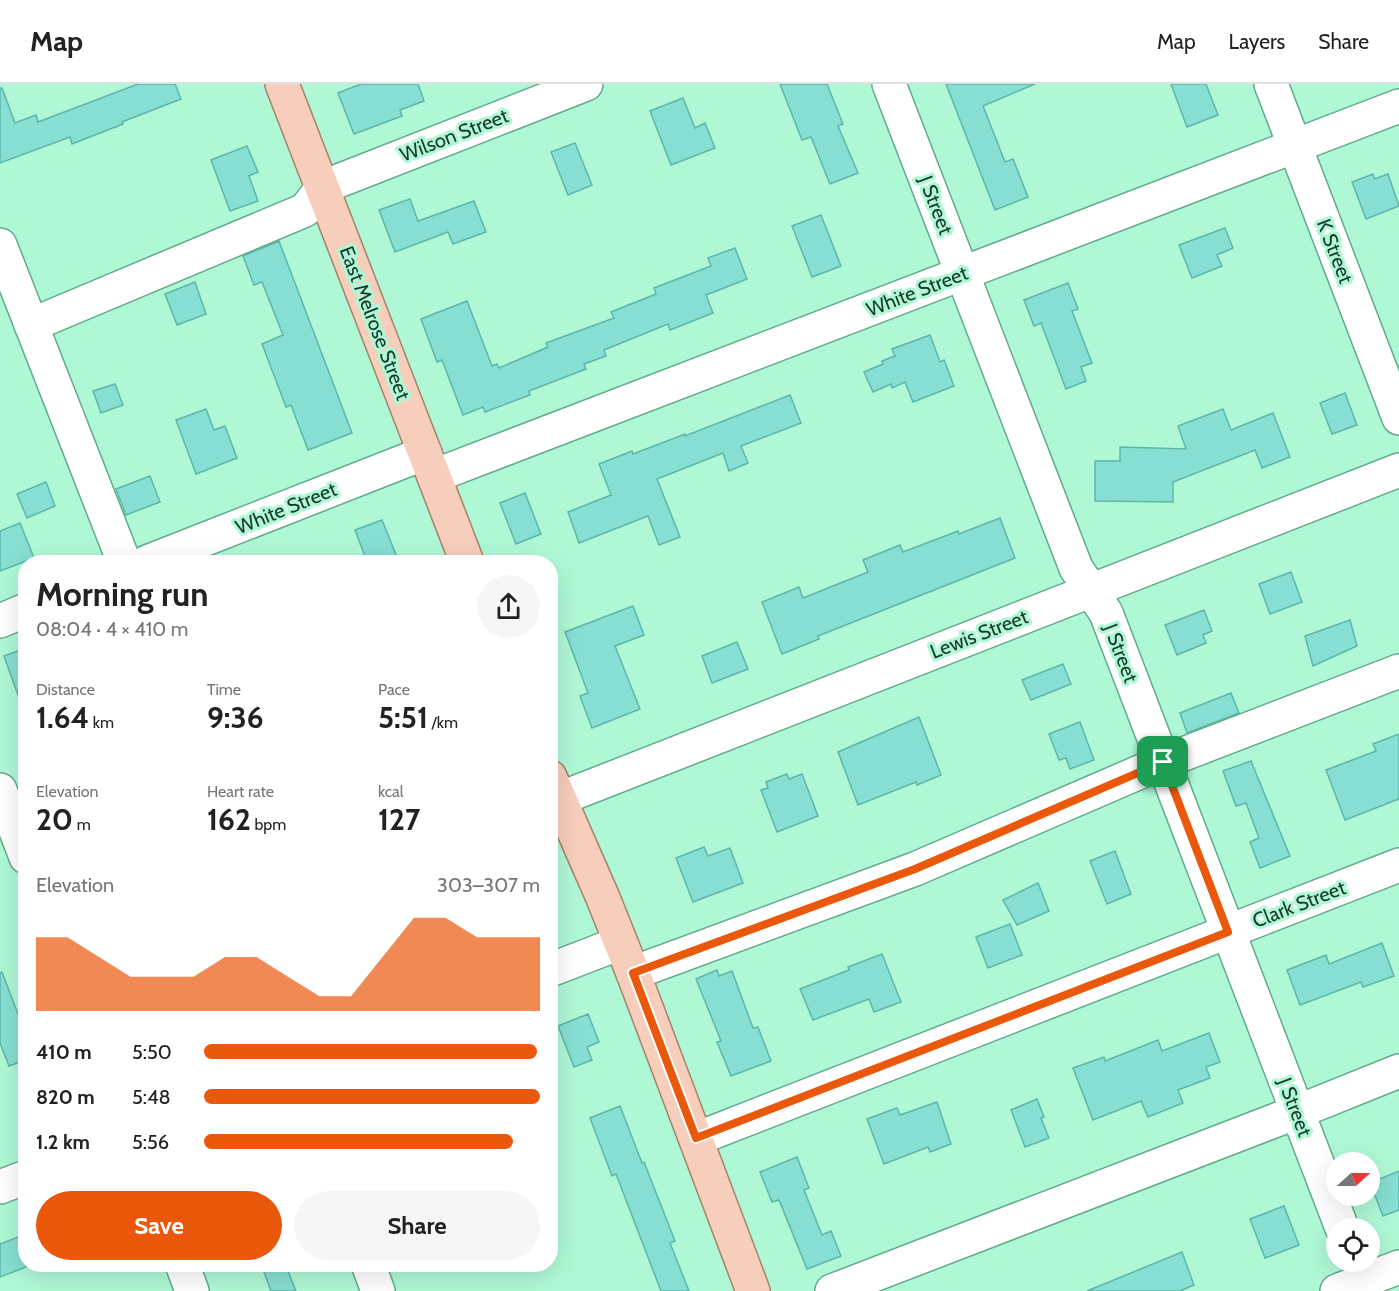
<!DOCTYPE html>
<meta charset="utf-8">
<style>
:root{--surface:#fff;--page:#f6f6f6;--text:#222;--muted:#767676;--line:#e0e0e0;--accent:#ea580c}
body{margin:0;font-family:Cabin,sans-serif;background:var(--page);color:var(--text);height:100vh;display:flex;flex-direction:column;font-size:22px;white-space:nowrap}
*{box-sizing:border-box;margin:0}
p{font-size:20px;color:var(--muted)}
.icon{flex:none;width:33px;height:33px;fill:none;stroke:currentColor;stroke-width:2;stroke-linecap:round;stroke-linejoin:round}
.map{position:relative;flex:1;overflow:hidden}
.details{position:absolute;left:18px;top:471px;width:540px;height:717px;display:flex;flex-direction:column;background:var(--surface);border-radius:24px;box-shadow:0 6px 24px #0002}
.details>*{flex:none}
.needle{width:39px;rotate:69deg}
.tools{position:absolute;left:1326px;top:1068px;display:grid;gap:12px}
.tools a{display:grid;place-items:center;width:54px;height:54px;border-radius:50%;background:var(--surface);box-shadow:0 6px 24px #0002;font-size:30px}
.pin{position:absolute;display:grid;place-items:center;width:51px;height:51px;color:#fff;margin:-26px;border-radius:12px;box-shadow:0 3px 9px #0006}
.round{display:grid;place-items:center;flex:none;width:63px;height:63px;border-radius:32px;background:var(--page)}
.overview{display:flex;align-items:center;justify-content:space-between;height:102px;padding:0 18px}
h1{font-size:33px;font-weight:700;line-height:45px}
.metrics{display:grid;grid-template-columns:repeat(3,1fr);gap:9px;height:102px;padding:6px 18px}
.metrics div{display:grid;align-content:center}
.metrics b{font-size:30px;font-weight:700}
.metrics small{font-size:16px;font-weight:400}
.metrics p{font-size:16px}
.chart{height:168px;padding:12px 18px}
.chart p{display:flex;justify-content:space-between}
.chart svg{width:100%;height:108px;margin-top:6px;fill:var(--accent);opacity:.7}
.cta{display:flex;gap:12px;margin-top:auto;padding:12px 18px}
.cta a{flex:1;height:69px;border-radius:36px;background:var(--accent);color:#fff;font-size:24px;font-weight:700;line-height:69px;text-align:center}
.cta a+a{background:var(--page);color:var(--text)}
ul{padding:0 18px;list-style:none;font-size:20px}
li{display:grid;grid-template-columns:96px 72px 1fr;align-items:center;height:45px}
li i{height:15px;border-radius:8px;background:var(--accent)}
header{display:flex;align-items:center;gap:36px;box-sizing:border-box;height:84px;padding:0 30px;background:var(--surface);border-bottom:2px solid var(--line)}
header strong{font-size:28px}
nav{display:flex;gap:33px;margin-inline-start:auto;font-size:21px}
.map>svg:first-child{display:block}
.building{fill:#87ded2;stroke:#5eb6aa;stroke-width:1.5}
.lines{fill:none;stroke-linecap:round;stroke-linejoin:round}
.minor-casing{stroke:#63aa8b;stroke-width:36}
.major-casing{stroke:#a5836b;stroke-width:36}
.minor{stroke:#fff;stroke-width:33}
.major{stroke:#f7cdbb;stroke-width:33}
.route-casing{stroke:#fff;stroke-width:12}
.route{stroke:#ea580c;stroke-width:8}
.labels{text-anchor:middle;stroke-width:6;stroke-linejoin:round;paint-order:stroke}
.street-label{font-size:20px;fill:#19382b;stroke:#aff8d6}
</style>
<header>
<strong>Map</strong>
<nav><a>Map</a><a>Layers</a><a>Share</a></nav>
</header>
<div class="map">
<svg width="1399" height="1207" viewBox="0 0 1399 1207">
<rect width="100%" height="100%" fill="#aff8d6"/>
<g class="building">
<polygon points="138,0 175,0 181,15 122,38 123,40 72,60 70,53 0,79 0,4 2,4 15,39 36,31 38,38"/>
<polygon points="361,0 418,0 424,17 400,26 402,32 354,50 338,9"/>
<polygon points="780,0 827,0 843,40 838,42 858,89 830,100 811,53 802,56"/>
<polygon points="946,0 1035,0 983,22 1005,78 1013,75 1028,113 995,126"/>
<polygon points="1171,0 1206,0 1218,31 1187,43"/>
<polygon points="683,14 695,44 705,39 715,64 671,81 650,27"/>
<polygon points="575,59 592,101 568,111 551,68"/>
<polygon points="247,62 258,88 249,92 258,117 230,127 211,76"/>
<polygon points="1373,90 1375,95 1388,90 1399,122 1366,135 1352,98"/>
<polygon points="410,115 418,137 474,117 486,148 453,160 448,148 395,168 379,126"/>
<polygon points="821,131 841,182 812,193 792,142"/>
<polygon points="1225,144 1233,164 1217,171 1222,182 1192,194 1179,161"/>
<polygon points="279,157 352,349 308,366 291,321 286,323 262,260 283,251 262,198 254,201 243,172"/>
<polygon points="735,164 747,195 706,211 713,229 670,246 668,240 604,266 606,272 584,280 586,285 529,307 530,311 485,328 483,323 463,331 442,276 437,278 421,235 467,217 492,282 497,280 499,284 548,263 546,259 614,234 611,228 656,210 654,204 711,182 708,174"/>
<polygon points="195,198 206,230 177,241 165,210"/>
<polygon points="1068,199 1078,225 1072,227 1092,279 1081,283 1086,297 1066,305 1041,239 1034,242 1024,216"/>
<polygon points="930,251 940,278 944,276 954,302 913,318 905,298 892,304 891,300 873,308 864,288 883,280 882,277 895,272 892,265"/>
<polygon points="115,300 123,321 101,329 93,307"/>
<polygon points="1345,309 1357,341 1332,350 1320,319"/>
<polygon points="790,311 801,339 741,362 748,379 729,387 723,369 657,395 680,453 659,461 648,432 579,459 568,428 611,411 599,380 632,367 633,370 685,350 685,352"/>
<polygon points="206,325 214,346 225,342 237,374 196,390 176,336"/>
<polygon points="1223,325 1231,346 1273,329 1290,373 1262,384 1255,366 1173,398 1173,418 1095,417 1095,377 1120,377 1120,363 1186,365 1178,342"/>
<polygon points="150,392 160,418 126,431 116,405"/>
<polygon points="46,398 55,422 27,434 17,410"/>
<polygon points="525,409 541,450 516,460 500,419"/>
<polygon points="1000,434 1015,474 818,552 819,555 782,570 762,518 799,503 803,514 868,488 863,476 900,461 903,468 958,447 959,450"/>
<polygon points="382,436 399,478 367,478 355,446"/>
<polygon points="20,439 34,474 0,487 0,447"/>
<polygon points="1291,488 1302,518 1270,530 1259,500"/>
<polygon points="633,522 644,551 615,562 640,625 592,644 580,612 588,609 565,548"/>
<polygon points="1204,526 1212,547 1203,551 1206,559 1177,571 1165,541"/>
<polygon points="1350,536 1357,562 1313,582 1305,552"/>
<polygon points="737,558 748,585 712,599 702,572"/>
<polygon points="26,564 26,624 23,625 4,572"/>
<polygon points="1063,580 1071,600 1031,616 1022,596"/>
<polygon points="1231,609 1239,629 1187,649 1180,629"/>
<polygon points="919,633 941,691 917,701 916,698 858,721 838,668"/>
<polygon points="1080,638 1094,676 1070,685 1066,674 1059,676 1049,650"/>
<polygon points="1399,650 1399,715 1345,736 1326,686 1376,667 1373,660"/>
<polygon points="1251,677 1290,772 1260,784 1250,758 1259,754 1246,719 1236,722 1223,687"/>
<polygon points="787,690 789,695 802,690 818,732 777,748 761,706 768,704 766,698"/>
<polygon points="704,763 708,772 730,764 743,799 693,818 676,774"/>
<polygon points="1115,767 1131,810 1107,820 1090,777"/>
<polygon points="1038,799 1049,827 1017,841 1003,816"/>
<polygon points="1010,840 1022,871 988,884 976,853"/>
<polygon points="1382,859 1394,892 1363,903 1361,898 1300,921 1287,886 1326,871 1329,880"/>
<polygon points="882,870 901,918 874,928 869,915 813,936 800,905 849,886 848,883"/>
<polygon points="717,886 719,892 732,887 753,944 758,943 771,977 731,992 717,958 721,957 696,895"/>
<polygon points="2,888 26,951 26,976 9,982 0,959 0,889"/>
<polygon points="588,930 599,958 587,963 592,976 574,983 558,942"/>
<polygon points="1209,949 1220,978 1206,983 1210,994 1178,1006 1183,1019 1148,1033 1141,1017 1093,1036 1073,984 1104,973 1105,977 1158,956 1162,967"/>
<polygon points="1037,1015 1044,1033 1041,1034 1049,1054 1025,1063 1011,1026"/>
<polygon points="937,1018 951,1060 930,1068 928,1063 884,1080 867,1035 897,1024 900,1031"/>
<polygon points="620,1022 642,1079 644,1078 675,1157 670,1159 689,1207 661,1207 616,1090 612,1092 590,1034"/>
<polygon points="797,1073 809,1104 804,1106 822,1151 831,1147 841,1172 807,1185 779,1116 772,1118 760,1088"/>
<polygon points="1399,1087 1399,1126 1383,1132 1370,1099"/>
<polygon points="1284,1122 1299,1161 1265,1174 1250,1135"/>
<polygon points="26,1150 26,1183 0,1193 0,1160"/>
<polygon points="1182,1168 1194,1201 1180,1207 1087,1207"/>
<polygon points="261,1180 285,1180 296,1207 271,1207"/>
</g>
<g class="lines">
<g class="minor-casing">
<g id="minor">
<polyline points="889,0 1076,484 1106,529 1342,1144"/>
<polyline points="1271,0 1399,334"/>
<polyline points="0,161 124,478"/>
<polyline points="31,241 305,126 323,103 586,0"/>
<polyline points="434,392 1399,22"/>
<polyline points="147,478 425,369"/>
<polyline points="0,537 26,526"/>
<polyline points="0,706 26,773"/>
<polyline points="559,715 1399,386"/>
<polyline points="550,886 620,859"/>
<polyline points="633,889 915,785 1163,678 1399,587"/>
<polyline points="696,1055 1399,781"/>
<polyline points="0,1103 26,1093"/>
<polyline points="182,1180 192,1207"/>
<polyline points="368,1180 378,1207"/>
<polyline points="832,1207 1297,1028 1399,987"/>
<polyline points="1337,1207 1399,1183"/>
</g>
</g>
<g class="major-casing">
<g id="major">
<polyline points="282,0 467,478"/>
<polyline points="550,693 603,814 633,889 753,1207"/>
</g>
</g>
<use href="#minor" class="minor"/>
<use href="#major" class="major"/>
</g>
<g class="lines">
<g class="route-casing">
<polygon id="route" points="1163,678 1228,848 696,1054 633,889 915,785"/>
</g>
<use href="#route" class="route"/>
</g>
<g class="labels">
<g class="street-label">
<text transform="translate(454 51) rotate(-21)" y="7">Wilson Street</text>
<text transform="translate(936 121) rotate(69)" y="7">J Street</text>
<text transform="translate(1335 167) rotate(69)" y="7">K Street</text>
<text transform="translate(917 207) rotate(-21)" y="7">White Street</text>
<text transform="translate(375 239) rotate(69)" y="7">East Melrose Street</text>
<text transform="translate(286 424) rotate(-22)" y="7">White Street</text>
<text transform="translate(979 550) rotate(-21)" y="7">Lewis Street</text>
<text transform="translate(1121 569) rotate(69)" y="7">J Street</text>
<text transform="translate(1299 820) rotate(-21)" y="7">Clark Street</text>
<text transform="translate(1295 1023) rotate(69)" y="7">J Street</text>
</g>
</g>
</svg>
<div class="tools">
<a><svg class="needle" viewBox="-14 -14 28 28"><path d="M0-13l5 13h-10z" fill="#e53935"/><path d="M0 13l5-13h-10z" fill="#767676"/></svg></a>
<a><svg class="icon" aria-label="locate" viewBox="0 0 24 24"><circle cx="12" cy="12" r="6"/><path d="M12 2v4M12 18v4M2 12h4M18 12h4"/></svg></a>
</div>
<div class="pin" style="left:1163px;top:678px;background:#1e9e55"><svg class="icon" aria-label="arrive" viewBox="0 0 24 24"><path d="M6 21V4h12l-3 4 3 4H6"/></svg></div>
<section class="details">
<div class="overview"><div><h1>Morning run</h1><p>08:04 · 4 × 410 m</p></div><a class="round"><svg class="icon" aria-label="share" viewBox="0 0 24 24"><path d="M12 15V3M7 8l5-5 5 5M5 13v7h14v-7"/></svg></a></div>
<div class="metrics">
<div><p>Distance</p><b>1.64<small> km</small></b></div>
<div><p>Time</p><b>9:36</b></div>
<div><p>Pace</p><b>5:51<small> /km</small></b></div>
</div>
<div class="metrics">
<div><p>Elevation</p><b>20<small> m</small></b></div>
<div><p>Heart rate</p><b>162<small> bpm</small></b></div>
<div><p>kcal</p><b>127</b></div>
</div>
<div class="chart"><p><span>Elevation</span>303–307 m</p>
<svg viewBox="0 0 160 44" preserveAspectRatio="none"><path d="M0 44V14L10 14L20 22L30 30L40 30L50 30L60 22L70 22L80 30L90 38L100 38L110 22L120 6L130 6L140 14L150 14L160 14V44z"/></svg>
</div>
<ul>
<li><b>410 m</b>5:50<i style="width:99%"></i></li>
<li><b>820 m</b>5:48<i style="width:100%"></i></li>
<li><b>1.2 km</b>5:56<i style="width:92%"></i></li>
</ul>
<div class="cta"><a>Save</a><a>Share</a></div>
</section>
</div>
